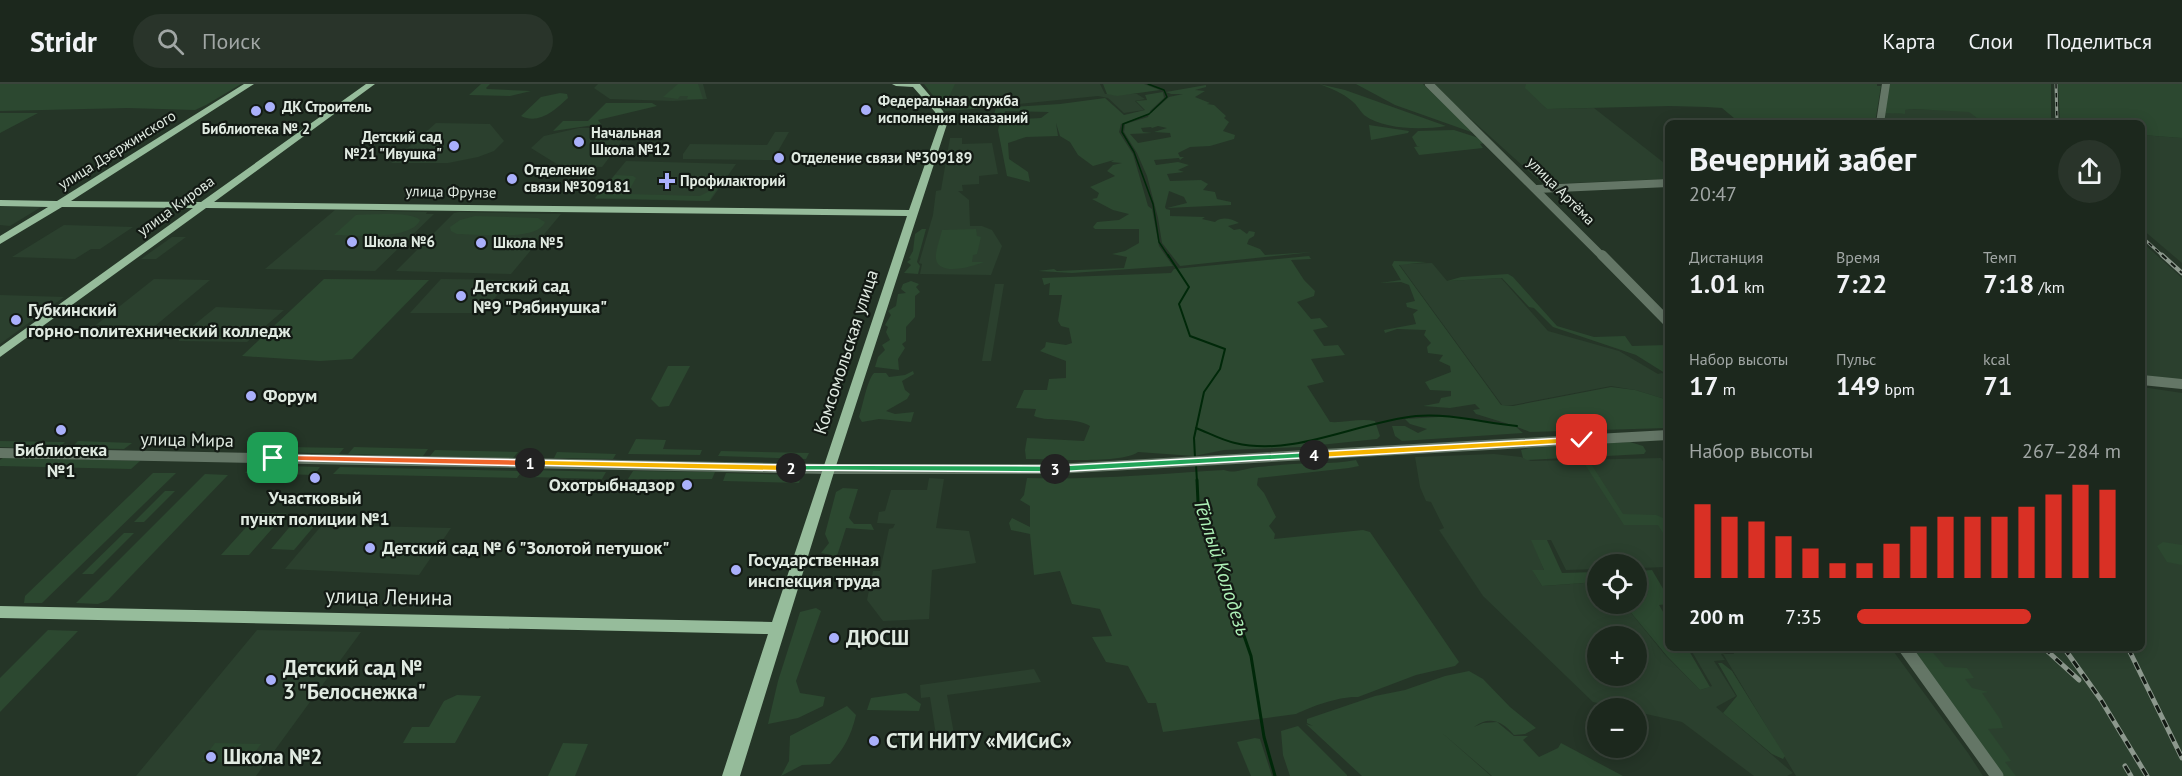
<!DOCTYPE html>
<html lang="ru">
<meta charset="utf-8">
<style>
:root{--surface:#1c281d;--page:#29342a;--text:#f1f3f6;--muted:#a0a6a4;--line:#3a443b;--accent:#d93025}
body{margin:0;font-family:"PT Sans",sans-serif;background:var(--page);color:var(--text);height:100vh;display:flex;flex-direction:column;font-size:22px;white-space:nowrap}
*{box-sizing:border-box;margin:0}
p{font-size:20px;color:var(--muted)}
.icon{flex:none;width:33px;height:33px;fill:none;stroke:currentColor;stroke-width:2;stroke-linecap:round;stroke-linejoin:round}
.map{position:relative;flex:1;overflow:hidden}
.panel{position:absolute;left:1665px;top:36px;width:480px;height:531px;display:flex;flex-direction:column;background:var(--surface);border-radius:9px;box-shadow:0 3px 15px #0003,0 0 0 2px var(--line)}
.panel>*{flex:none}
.controls{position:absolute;left:1587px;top:470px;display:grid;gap:12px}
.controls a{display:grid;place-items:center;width:60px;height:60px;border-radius:50%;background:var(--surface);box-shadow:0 3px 15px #0003,0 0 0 2px var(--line);font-size:30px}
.pin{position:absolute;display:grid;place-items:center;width:51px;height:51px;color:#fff;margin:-26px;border-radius:12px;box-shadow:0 3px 9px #0006}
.km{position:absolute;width:30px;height:30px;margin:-15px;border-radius:50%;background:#222;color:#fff;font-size:16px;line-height:30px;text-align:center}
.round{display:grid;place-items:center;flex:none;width:63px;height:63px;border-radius:32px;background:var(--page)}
.summary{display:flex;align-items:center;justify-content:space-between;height:102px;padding:0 24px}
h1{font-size:33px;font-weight:600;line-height:45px}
.metrics{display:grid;grid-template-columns:repeat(3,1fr);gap:9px;height:102px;padding:6px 24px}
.metrics div{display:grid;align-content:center}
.metrics b{font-size:26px;font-weight:600}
.metrics small{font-size:16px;font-weight:400}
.metrics p{font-size:16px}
.chart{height:168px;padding:12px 24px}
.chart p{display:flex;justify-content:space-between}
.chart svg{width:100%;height:108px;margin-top:6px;stroke:var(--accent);stroke-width:6}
ul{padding:0 24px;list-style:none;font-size:20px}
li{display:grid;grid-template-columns:96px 72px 1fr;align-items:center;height:45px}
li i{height:15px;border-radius:8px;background:var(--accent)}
header{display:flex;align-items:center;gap:36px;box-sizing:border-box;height:84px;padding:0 30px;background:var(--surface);border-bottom:2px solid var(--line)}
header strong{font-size:28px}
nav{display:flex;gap:33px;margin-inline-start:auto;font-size:21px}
.search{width:420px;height:54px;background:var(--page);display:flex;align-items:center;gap:15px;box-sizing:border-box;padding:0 21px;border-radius:33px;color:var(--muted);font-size:22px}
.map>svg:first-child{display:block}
.built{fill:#2b402e;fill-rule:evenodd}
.green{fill:#2c4830;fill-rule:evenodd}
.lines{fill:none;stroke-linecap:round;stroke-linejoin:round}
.stream-far2{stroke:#002809;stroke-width:1.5}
.stream-far1{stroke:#002809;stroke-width:2}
.stream{stroke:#002809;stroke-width:3}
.minor-far2{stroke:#647666;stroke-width:8}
.minor-far1{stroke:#647666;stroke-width:10}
.minor{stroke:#647666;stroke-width:13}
.major{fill:#96bc9b;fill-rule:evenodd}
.rail-far2-casing{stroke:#8c988d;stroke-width:3}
.rail-far1-casing{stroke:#8c988d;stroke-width:4.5}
.rail-casing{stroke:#8c988d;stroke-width:5}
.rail-far2{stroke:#131a14;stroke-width:1.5;stroke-dasharray:4.5;stroke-linecap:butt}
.rail-far1{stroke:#131a14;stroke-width:2;stroke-dasharray:6;stroke-linecap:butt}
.rail{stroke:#131a14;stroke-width:3;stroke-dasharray:8;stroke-linecap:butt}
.split-1{fill:#f0652b;stroke:#fff;stroke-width:1.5}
.split-2{fill:#f5b400;stroke:#fff;stroke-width:1.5}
.split-3{fill:#22a559;stroke:#fff;stroke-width:1.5}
.split-4{fill:#22a559;stroke:#fff;stroke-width:1.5}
.split-5{fill:#f5b400;stroke:#fff;stroke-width:1.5}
.poi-dot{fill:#aab0fb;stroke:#131a14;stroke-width:2}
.labels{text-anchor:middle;stroke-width:4.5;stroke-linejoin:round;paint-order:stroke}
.far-poi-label{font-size:15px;font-weight:bold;fill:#e0eae1;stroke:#131a14;text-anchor:start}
.far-street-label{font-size:15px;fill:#e0eae1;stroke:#131a14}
.poi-label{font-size:18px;font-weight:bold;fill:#e0eae1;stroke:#131a14;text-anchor:start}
.street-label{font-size:18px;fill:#e0eae1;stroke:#131a14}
.water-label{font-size:20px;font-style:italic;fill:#aef1b7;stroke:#131a14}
.near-street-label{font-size:21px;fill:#e0eae1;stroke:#131a14}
.near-poi-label{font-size:21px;font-weight:bold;fill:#e0eae1;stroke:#131a14;text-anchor:start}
</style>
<header>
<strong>Stridr</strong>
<div class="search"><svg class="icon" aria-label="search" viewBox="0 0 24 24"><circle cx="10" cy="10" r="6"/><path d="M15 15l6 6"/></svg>Поиск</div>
<nav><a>Карта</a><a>Слои</a><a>Поделиться</a></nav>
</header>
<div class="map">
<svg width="2182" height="692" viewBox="0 0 2182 692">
<rect width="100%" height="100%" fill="#253527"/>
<g class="built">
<polygon points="598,0 703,0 707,15 673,17 610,15 594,4"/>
<polygon points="945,0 1100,0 1105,10 1137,10 1145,15 1135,17 1144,26 1124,29 1108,14 1098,12 988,23 944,19"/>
<polygon points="1432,0 1526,0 1547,25 1594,24 1668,82 1668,95 1543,100"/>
<polygon points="1912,25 1970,27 1985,39 1883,39 1884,28 1903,30 1903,26"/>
<polygon points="436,39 490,40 504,57 494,67 478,73 448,79 391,79"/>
<polygon points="579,44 632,44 602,83 560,82 531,64 544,52"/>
<polygon points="775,48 789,48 773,76 683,75 683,70 690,60 767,61"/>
<polygon points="2142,51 2182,54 2182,179 2142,145"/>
<polygon points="950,54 962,54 962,60 992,59 998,90 979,92 979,100 962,101 963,107 958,107 969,116 970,142 982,142 992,146 1002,162 991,191 920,190 922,180 919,179 933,131 936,107 941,106"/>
<polygon points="626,77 736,80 710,117 595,115"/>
<polygon points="0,122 41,123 10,142 0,141"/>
<polygon points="335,126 427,128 426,130 434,130 375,187 265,185"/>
<polygon points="459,128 561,130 511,190 396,187 454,129"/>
<polygon points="64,141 133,143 100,165 91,165 75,175 12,173"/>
<polygon points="172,153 186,153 156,175 141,175"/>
<polygon points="2142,158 2182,194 2182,297 2142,292"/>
<polygon points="1432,179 1447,197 1501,194 1548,247 1619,267 1658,290 1662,289 1668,292 1668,316 1635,306 1611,302 1513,321 1502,321 1399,180"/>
<polygon points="154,195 210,196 155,242 96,241"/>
<polygon points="441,195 510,196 482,229 410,229"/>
<polygon points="995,200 1004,200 991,277 982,277"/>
<polygon points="0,211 64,213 0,260"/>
<polygon points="216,223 284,226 247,258 179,257 178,254"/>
<polygon points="2142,303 2182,309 2182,692 2000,692 1908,564 2142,564"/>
<path d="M1494 370 1521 373 1531 377 1661 374 1668 385V483L1637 484 1636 480H1598L1597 485 1566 486 1551 456H1532L1544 486 1533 487 1542 502 1597 498 1598 519H1623L1666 572 1700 606 1712 602 1691 566 1729 564 1732 568 1721 570 1725 576 1714 577 1736 612 1716 623 1793 689 1787 692H1754L1682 638 1637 628 1636 624H1619L1593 618 1483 512 1439 446 1444 444 1431 418 1426 417 1420 403 1415 373ZM1598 552H1636V591H1598Z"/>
<polygon points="929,394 944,395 936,444 969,447 976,479 932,486 929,535 883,537 867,516 873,487 880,487 889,445 893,444 895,440 877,439 879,428 885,427 891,406 927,406"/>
<polygon points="322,441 451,444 419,491 285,485"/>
<polygon points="257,546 361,548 256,692 136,692"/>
<polygon points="1731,564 1891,564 1968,669 1983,692 1796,692 1723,570 1734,570"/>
<polygon points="1034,585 1041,598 947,611 956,661 938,664 930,613 921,614 920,601"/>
</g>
<g class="green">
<polygon points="0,0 241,0 206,21 195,26 128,24 0,27"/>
<polygon points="481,0 490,0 486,4 487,5 531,7 510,12 469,11"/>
<polygon points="678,0 698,0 703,15 687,15 688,12 680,12 678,15 663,13"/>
<polygon points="924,0 955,0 946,19 988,24 945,27"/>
<polygon points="1103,0 1144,0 1160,6 1117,12 1107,10"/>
<path d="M1319 0 1345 6 1446 42C1423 46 1384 46 1364 31 1360 27 1357 21 1352 17 1343 9 1330 4 1319 0Z"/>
<polygon points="1356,0 1423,0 1474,49 1395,21"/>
<polygon points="1526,0 1877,0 1877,2 1881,2 1875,39 1723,39 1734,34 1722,24 1707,23 1670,22 1547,25 1525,4"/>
<polygon points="1889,0 2051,0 2051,39 1984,39 1969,28 1913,25 1905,26 1905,30 1885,29"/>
<polygon points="2058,0 2182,0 2182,54 2142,51 2142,39 2060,39"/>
<path d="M1206 1V3L1195 6 1205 7 1195 13 1210 19 1207 20 1214 21 1226 32 1224 34 1229 38 1223 47 1235 51 1234 55 1210 62 1190 63 1178 69 1180 73H1184L1180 76 1179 74 1154 76 1156 81 1178 78 1189 81 1178 86 1184 88 1167 90 1170 97 1201 96 1208 100 1203 106 1215 108 1217 115 1231 118V121L1167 124 1187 119 1184 113 1169 107 1165 123 1166 125 1170 126V132L1205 133 1202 135 1215 138C1222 132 1232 135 1239 139L1228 142 1234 146 1240 145 1247 150 1249 147 1255 148 1254 152 1249 155 1247 160 1260 165 1265 171 1313 168 1180 182 1162 159 1158 134 1147 92 1137 69 1124 48 1125 40 1148 33 1149 30 1121 40 1119 48 1133 70 1148 122 1152 125 1159 162 1173 182 1072 189 1038 187 1054 185 1057 187 1124 184 1127 173 1112 170 1125 167 1139 159V145H1095L1093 143 1097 138 1119 136 1129 130 1113 126 1092 115 1097 114 1099 109 1090 103 1115 92 1107 87 1113 81 1122 79 1111 78 1114 76 1093 82 1078 71 1070 58 1060 52 1056 39 1058 52 1026 53 1008 59 1009 75 1028 88 1030 98 1007 92 998 46 1000 39 994 32 1022 35 1041 34 1049 28 1005 27V31L994 30 996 24 1060 20 1105 14 1124 31 1145 26 1136 17 1147 16 1145 11 1163 8 1164 14 1150 27 1151 29 1169 13 1183 10H1171L1166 8ZM1158 42 1167 44 1154 48 1170 49 1171 53 1138 59 1130 50 1152 49 1143 48 1141 44 1151 43 1152 44Z"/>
<path d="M560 9 567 10 568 14C555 26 539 41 521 32L541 13Z"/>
<polygon points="606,19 652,19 657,22 598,36 601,40 553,47 563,37 588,37"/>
<polygon points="0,29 38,29 0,49"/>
<polygon points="1369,41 1409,47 1408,49 1371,56"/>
<polygon points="1454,46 1482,55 1484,59 1480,60 1483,64 1419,71 1414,63 1420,62 1417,62 1412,53 1418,47"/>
<polygon points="615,91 633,92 636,94 627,110 700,112 708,108 720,93 725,93 709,117 595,114"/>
<path d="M356 131C370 131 410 127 420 136 411 157 353 151 334 151Z"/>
<path d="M475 132 538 134 545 138C537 158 476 150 457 150L451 147 450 143 460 136Z"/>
<polygon points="922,145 926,145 917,178 920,182 918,190 904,189 911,181 907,178 911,175 909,174 913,167 915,150"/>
<path d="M976 145 977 152 981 153 977 170 973 171 972 178H984C974 182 939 193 936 175 935 167 940 155 942 146Z"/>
<path d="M1309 172 1311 175 1291 176 1304 196 1315 207 1314 212 1297 218 1311 235 1320 234 1328 243 1313 246 1324 262 1338 261 1345 271 1311 275 1324 298 1307 302 1330 338C1345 339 1360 334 1375 337L1380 352 1377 355 1301 363 1224 366 1194 372 1138 368C1122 380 1049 375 1026 375L1025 366 1027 354 1084 357 1090 342C1073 332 1052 339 1034 332L1036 325 1016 324 1024 306H1047L1049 295 1066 294V277L1040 267 1045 263 1046 258 1066 261 1072 259 1069 244 1061 242 1058 237 1062 211H1049L1050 199 1044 201 1042 194 1171 189 1174 185Z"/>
<polygon points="1394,177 1427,178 1399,181 1501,321 1513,322 1611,303 1635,306 1668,316 1668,344 1599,346 1596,340 1598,346 1530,348 1515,342 1523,349 1402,357 1395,352 1392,342 1405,342 1418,349 1427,345 1410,340 1405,335 1454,332 1515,342 1476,330 1473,326 1480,325 1475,320 1450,324 1423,322 1439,319 1441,314 1451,312 1451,307 1430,306 1425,298 1451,288 1450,282 1439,277 1443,271 1428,269 1427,263 1431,259 1424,251 1426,246 1397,245 1385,249 1384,246 1416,240 1413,230 1418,226 1407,223 1406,219 1415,217 1409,201 1401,198 1380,199 1401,196 1392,181"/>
<polygon points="1508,190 1513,193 1557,242 1594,253 1625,252 1632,262 1668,261 1668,291 1636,271 1553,243 1534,224 1529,223 1502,194 1447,197 1461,193"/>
<polygon points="324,195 429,196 352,275 320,277 242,272"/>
<polygon points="911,197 919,200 916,203 920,208 915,212 915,233 906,243 906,257 902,260 905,264 898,275 899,286 875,283 878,273 885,266 882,261 890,256 886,248 888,243 885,241 891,231 888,227 896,222 898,210 906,209 901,205 903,200"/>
<polygon points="668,282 690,282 669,322 659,323 651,315"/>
<path d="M913 287 914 290 902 297 905 306 910 310 907 315 886 327 895 330 914 328 911 338 879 335 862 338 859 333C863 321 867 296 874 289H886L889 293 905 291Z"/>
<polygon points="636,355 666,356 663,365 702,366 700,371 628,370"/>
<polygon points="0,357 65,358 58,365 0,363"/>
<polygon points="78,357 132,359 124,365 71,364"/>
<polygon points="1630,358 1643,362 1646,367 1644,370 1607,372 1605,369 1591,369 1592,373 1585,374 1588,375 1623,430 1656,431 1668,436 1668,457 1658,441 1624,441 1582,376 1584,373 1527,376 1523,374 1521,366 1529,364"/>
<polygon points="289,363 344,364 339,370 284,368"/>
<polygon points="354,363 428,365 423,372 348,370"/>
<polygon points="435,366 518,368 513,374 430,372"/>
<polygon points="721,367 809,369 806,375 718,372"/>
<polygon points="557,368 616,370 613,375 554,374"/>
<polygon points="4,373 140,377 131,385 0,382 0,376"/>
<path d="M1356 376 1359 382 1349 384 1258 394 1257 401 1264 409 1276 433 1269 442 1275 450 1274 455 1363 446 1370 448 1459 578 1455 582 1416 591 1358 613C1340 612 1312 622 1296 630L1163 648 1156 619H1148L1128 582 1106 578 1092 553 1112 552 1100 525 1072 520 1060 487 1034 491 1030 450 1011 446 1009 439 1012 434 1030 443V422L1020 416 1024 411 1027 394C1092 396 1158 390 1224 386 1234 389 1237 387 1247 385 1254 383 1270 382 1280 381 1305 378 1331 381 1356 376Z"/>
<polygon points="253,381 320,383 314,391 245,389"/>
<polygon points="340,383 522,387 517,394 333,390"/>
<polygon points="533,386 606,388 602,395 529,393"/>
<polygon points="633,387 715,388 712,395 628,395"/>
<polygon points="153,389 176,389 42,519 24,519 25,512"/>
<polygon points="726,389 802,391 799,399 723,397"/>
<polygon points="205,390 228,391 108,516 98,520 76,519"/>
<polygon points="843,404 858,405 849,434 854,440 871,440 874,446 846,444 837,472 821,469 829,459 825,450 836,408"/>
<polygon points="165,407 175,407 144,438 134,438"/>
<polygon points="259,429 286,429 249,471 221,471"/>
<polygon points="293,439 316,440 294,466 271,465"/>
<polygon points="124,449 134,449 93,490 82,490"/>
<polygon points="1531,456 1547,456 1562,489 1597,488 1597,498 1542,502 1532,486 1544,486"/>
<polygon points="2163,458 2182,461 2182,481 2167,478 2157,462"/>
<polygon points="1652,486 1668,513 1668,520 1659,521 1668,536 1668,564 1693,564 1688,565 1710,603 1700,606 1667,572 1623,519 1636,519 1637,487"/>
<polygon points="816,524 821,527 796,597 800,609 825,613 823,622 798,634 768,640 778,597 800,528"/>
<polygon points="48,546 78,547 0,628 0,594"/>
<polygon points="1911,564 1929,564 1945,583 1967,584 1974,594 1965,595 1972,604 1988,608 1982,609 2000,635 2003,644 1988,645 2011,677 2005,678 2016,692 2003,692"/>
<polygon points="1718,579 1722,579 1732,587 1785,672 1783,675 1772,670 1723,629 1737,612"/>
<path d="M1469 587 1483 595 1510 623 1536 644 1525 650 1514 651C1503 638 1490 631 1474 643L1483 639 1497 638 1514 652H1528L1523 656 1539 673 1558 664 1561 659 1623 692H1492L1441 648 1491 692H1362L1306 640 1313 642 1307 639V635L1375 612 1405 606 1445 592Z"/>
<polygon points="906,609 921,620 919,627 867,626 871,614"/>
<polygon points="457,611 481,612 455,659 403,659 412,643 429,643 444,617"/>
<path d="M847 622 856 631C851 652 844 665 830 680L802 681 781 692 789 677 790 652Z"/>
<polygon points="1298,642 1347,691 1347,692 1290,692 1283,671 1281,647"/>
<polygon points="1255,654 1260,655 1272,692 1251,692 1237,658"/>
<polygon points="215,659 261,660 247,679 201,678"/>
<polygon points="563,659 588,660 575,692 548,692"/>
</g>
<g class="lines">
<polyline class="stream-far2" points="1148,0 1164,6 1167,13 1149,30 1123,40 1122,48 1134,68 1153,120 1159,158 1169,173"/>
<g class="stream-far1">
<polyline points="1168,171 1189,203 1179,220 1190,252 1225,265 1220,285 1204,308 1194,354 1195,374"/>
<path d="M1196 344C1209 349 1221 356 1235 359 1295 373 1357 338 1416 332 1450 329 1484 339 1517 342"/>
<polyline points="1196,380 1197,398"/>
</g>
<polyline class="stream" points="1197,396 1198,418 1251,572 1264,653 1275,692"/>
<g class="minor-far2">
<polyline points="1429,0 1603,173"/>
<polyline points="1880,39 1886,0"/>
<polyline points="1537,105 1668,99"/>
</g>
<g class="minor-far1">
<polyline points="1602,171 1668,238"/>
<polyline points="2142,296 2182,300"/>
<polyline points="0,369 828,385 1055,385 1668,351"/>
</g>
<polyline class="minor" points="1905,564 1997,692"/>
<polygon class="major" points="244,0 254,0 71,117 201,118 366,0 375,0 214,118 909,126 939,40 935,28 913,3 896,2 892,0 920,0 943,27 947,40 835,385 740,692 722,692 768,550 0,534 0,522 772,538 907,132 206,124 0,273 0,263 193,124 62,123 0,160 0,152 48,123 0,122 0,116 57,117"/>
<g class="rail-far2-casing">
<g id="rail-far2">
<polyline points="2056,0 2057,39"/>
<polyline points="2142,153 2164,173"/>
</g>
</g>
<g class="rail-far1-casing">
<polyline id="rail-far1" points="2162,171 2182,189"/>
</g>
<g class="rail-casing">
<g id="rail">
<polyline points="2044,564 2079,596"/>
<polyline points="2064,564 2101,616 2147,692"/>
<polyline points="2128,564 2182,674"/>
<polyline points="2125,682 2131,692"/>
</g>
</g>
<use href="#rail-far2" class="rail-far2"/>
<use href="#rail-far1" class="rail-far1"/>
<use href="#rail" class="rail"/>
</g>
<polygon class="split-1" points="273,371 530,376 535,379 530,382 269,376 268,374"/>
<polygon class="split-2" points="530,376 791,381 796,384 791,387 527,381 525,379"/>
<polygon class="split-3" points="791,381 1055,382 1060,385 1055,388 787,386 786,384"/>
<polygon class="split-4" points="1314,368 1319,371 1318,373 1055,388 1050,385 1055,382"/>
<polygon class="split-5" points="1582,353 1587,356 1586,358 1314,374 1309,371 1314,368"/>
<g class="poi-dot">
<circle cx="270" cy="23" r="6"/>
<circle cx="866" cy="26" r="6"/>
<circle cx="256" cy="27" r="6"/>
<circle cx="579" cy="58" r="6"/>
<circle cx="454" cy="62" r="6"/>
<circle cx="779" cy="74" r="6"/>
<circle cx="512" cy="95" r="6"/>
<path d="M664 88h6v6h6v6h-6v6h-6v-6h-6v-6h6z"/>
<circle cx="352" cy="158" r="6"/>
<circle cx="481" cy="159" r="6"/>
<circle cx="461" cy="212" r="6"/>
<circle cx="16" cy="236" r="6"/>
<circle cx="251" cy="312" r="6"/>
<circle cx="61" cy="346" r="6"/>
<circle cx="315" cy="394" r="6"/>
<circle cx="687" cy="401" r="6"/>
<circle cx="370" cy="464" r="6"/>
<circle cx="736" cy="486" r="6"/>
<circle cx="834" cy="554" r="6"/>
<circle cx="271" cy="596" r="6"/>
<circle cx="874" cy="657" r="6"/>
<circle cx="211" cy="673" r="6"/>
</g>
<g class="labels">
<g class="far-poi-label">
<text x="878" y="22">Федеральная служба<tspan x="878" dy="17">исполнения наказаний</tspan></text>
<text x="282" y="28">ДК Строитель</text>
<text x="256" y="50" text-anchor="middle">Библиотека № 2</text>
<text x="591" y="54">Начальная<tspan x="591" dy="17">Школа №12</tspan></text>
<text x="442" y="58" text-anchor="end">Детский сад<tspan x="442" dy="17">№21 "Ивушка"</tspan></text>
<text x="791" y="79">Отделение связи №309189</text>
<text x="524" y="91">Отделение<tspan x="524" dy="17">связи №309181</tspan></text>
<text x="680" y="102">Профилакторий</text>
<text x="364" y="163">Школа №6</text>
<text x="493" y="164">Школа №5</text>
</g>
<g class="far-street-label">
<text transform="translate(117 66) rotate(-32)" y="5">улица Дзержинского</text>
<text transform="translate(1561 107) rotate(45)" y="5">улица Артёма</text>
<text transform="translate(451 108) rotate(1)" y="5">улица Фрунзе</text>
<text transform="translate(176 122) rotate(-36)" y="5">улица Кирова</text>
</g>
<g class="poi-label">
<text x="473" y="208">Детский сад<tspan x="473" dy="21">№9 "Рябинушка"</tspan></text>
<text x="28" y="232">Губкинский<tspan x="28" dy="21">горно-политехнический колледж</tspan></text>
<text x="263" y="318">Форум</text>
<text x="61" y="372" text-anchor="middle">Библиотека<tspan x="61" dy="21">№1</tspan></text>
<text x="675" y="407" text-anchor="end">Охотрыбнадзор</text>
<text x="315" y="420" text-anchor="middle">Участковый<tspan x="315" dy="21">пункт полиции №1</tspan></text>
<text x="382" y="470">Детский сад № 6 "Золотой петушок"</text>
<text x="748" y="482">Государственная<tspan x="748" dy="21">инспекция труда</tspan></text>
</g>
<g class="street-label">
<text transform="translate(846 268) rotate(-72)" y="6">Комсомольская улица</text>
<text transform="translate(187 356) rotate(1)" y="6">улица Мира</text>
</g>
<g class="water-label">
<text transform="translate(1222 483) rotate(72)" y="7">Тёплый Колодезь</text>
</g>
<g class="near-street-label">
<text transform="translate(389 513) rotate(1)" y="7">улица Ленина</text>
</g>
<g class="near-poi-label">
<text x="846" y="561">ДЮСШ</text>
<text x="283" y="591">Детский сад №<tspan x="283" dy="24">3 "Белоснежка"</tspan></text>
<text x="886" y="664">СТИ НИТУ «МИСиС»</text>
<text x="223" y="680">Школа №2</text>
</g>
</g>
</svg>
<div class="controls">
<a><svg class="icon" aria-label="locate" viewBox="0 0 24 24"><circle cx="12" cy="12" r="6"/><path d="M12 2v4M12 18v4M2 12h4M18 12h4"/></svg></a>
<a>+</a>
<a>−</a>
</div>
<div class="pin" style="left:273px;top:374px;background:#1e9e55"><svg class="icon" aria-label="arrive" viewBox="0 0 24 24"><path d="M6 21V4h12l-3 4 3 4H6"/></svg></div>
<div class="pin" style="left:1582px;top:356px;background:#d93025"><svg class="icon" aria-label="check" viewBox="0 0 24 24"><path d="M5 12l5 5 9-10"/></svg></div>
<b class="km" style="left:530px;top:379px">1</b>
<b class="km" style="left:791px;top:384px">2</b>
<b class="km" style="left:1055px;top:385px">3</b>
<b class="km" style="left:1314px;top:371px">4</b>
<section class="panel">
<div class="summary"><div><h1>Вечерний забег</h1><p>20:47</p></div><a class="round"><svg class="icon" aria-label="share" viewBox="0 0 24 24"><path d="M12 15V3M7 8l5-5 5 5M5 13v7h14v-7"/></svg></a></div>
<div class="metrics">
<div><p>Дистанция</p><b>1.01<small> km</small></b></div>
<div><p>Время</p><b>7:22</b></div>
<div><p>Темп</p><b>7:18<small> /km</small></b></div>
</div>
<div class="metrics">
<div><p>Набор высоты</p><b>17<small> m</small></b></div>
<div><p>Пульс</p><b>149<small> bpm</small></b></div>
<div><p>kcal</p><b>71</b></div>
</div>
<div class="chart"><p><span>Набор высоты</span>267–284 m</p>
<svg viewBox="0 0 160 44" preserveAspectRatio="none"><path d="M5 44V14M15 44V19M25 44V21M35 44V27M45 44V32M55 44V38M65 44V38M75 44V30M85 44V23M95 44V19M105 44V19M115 44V19M125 44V15M135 44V10M145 44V6M155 44V8"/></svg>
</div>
<ul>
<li><b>200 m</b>7:35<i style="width:66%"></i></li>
</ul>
</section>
</div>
